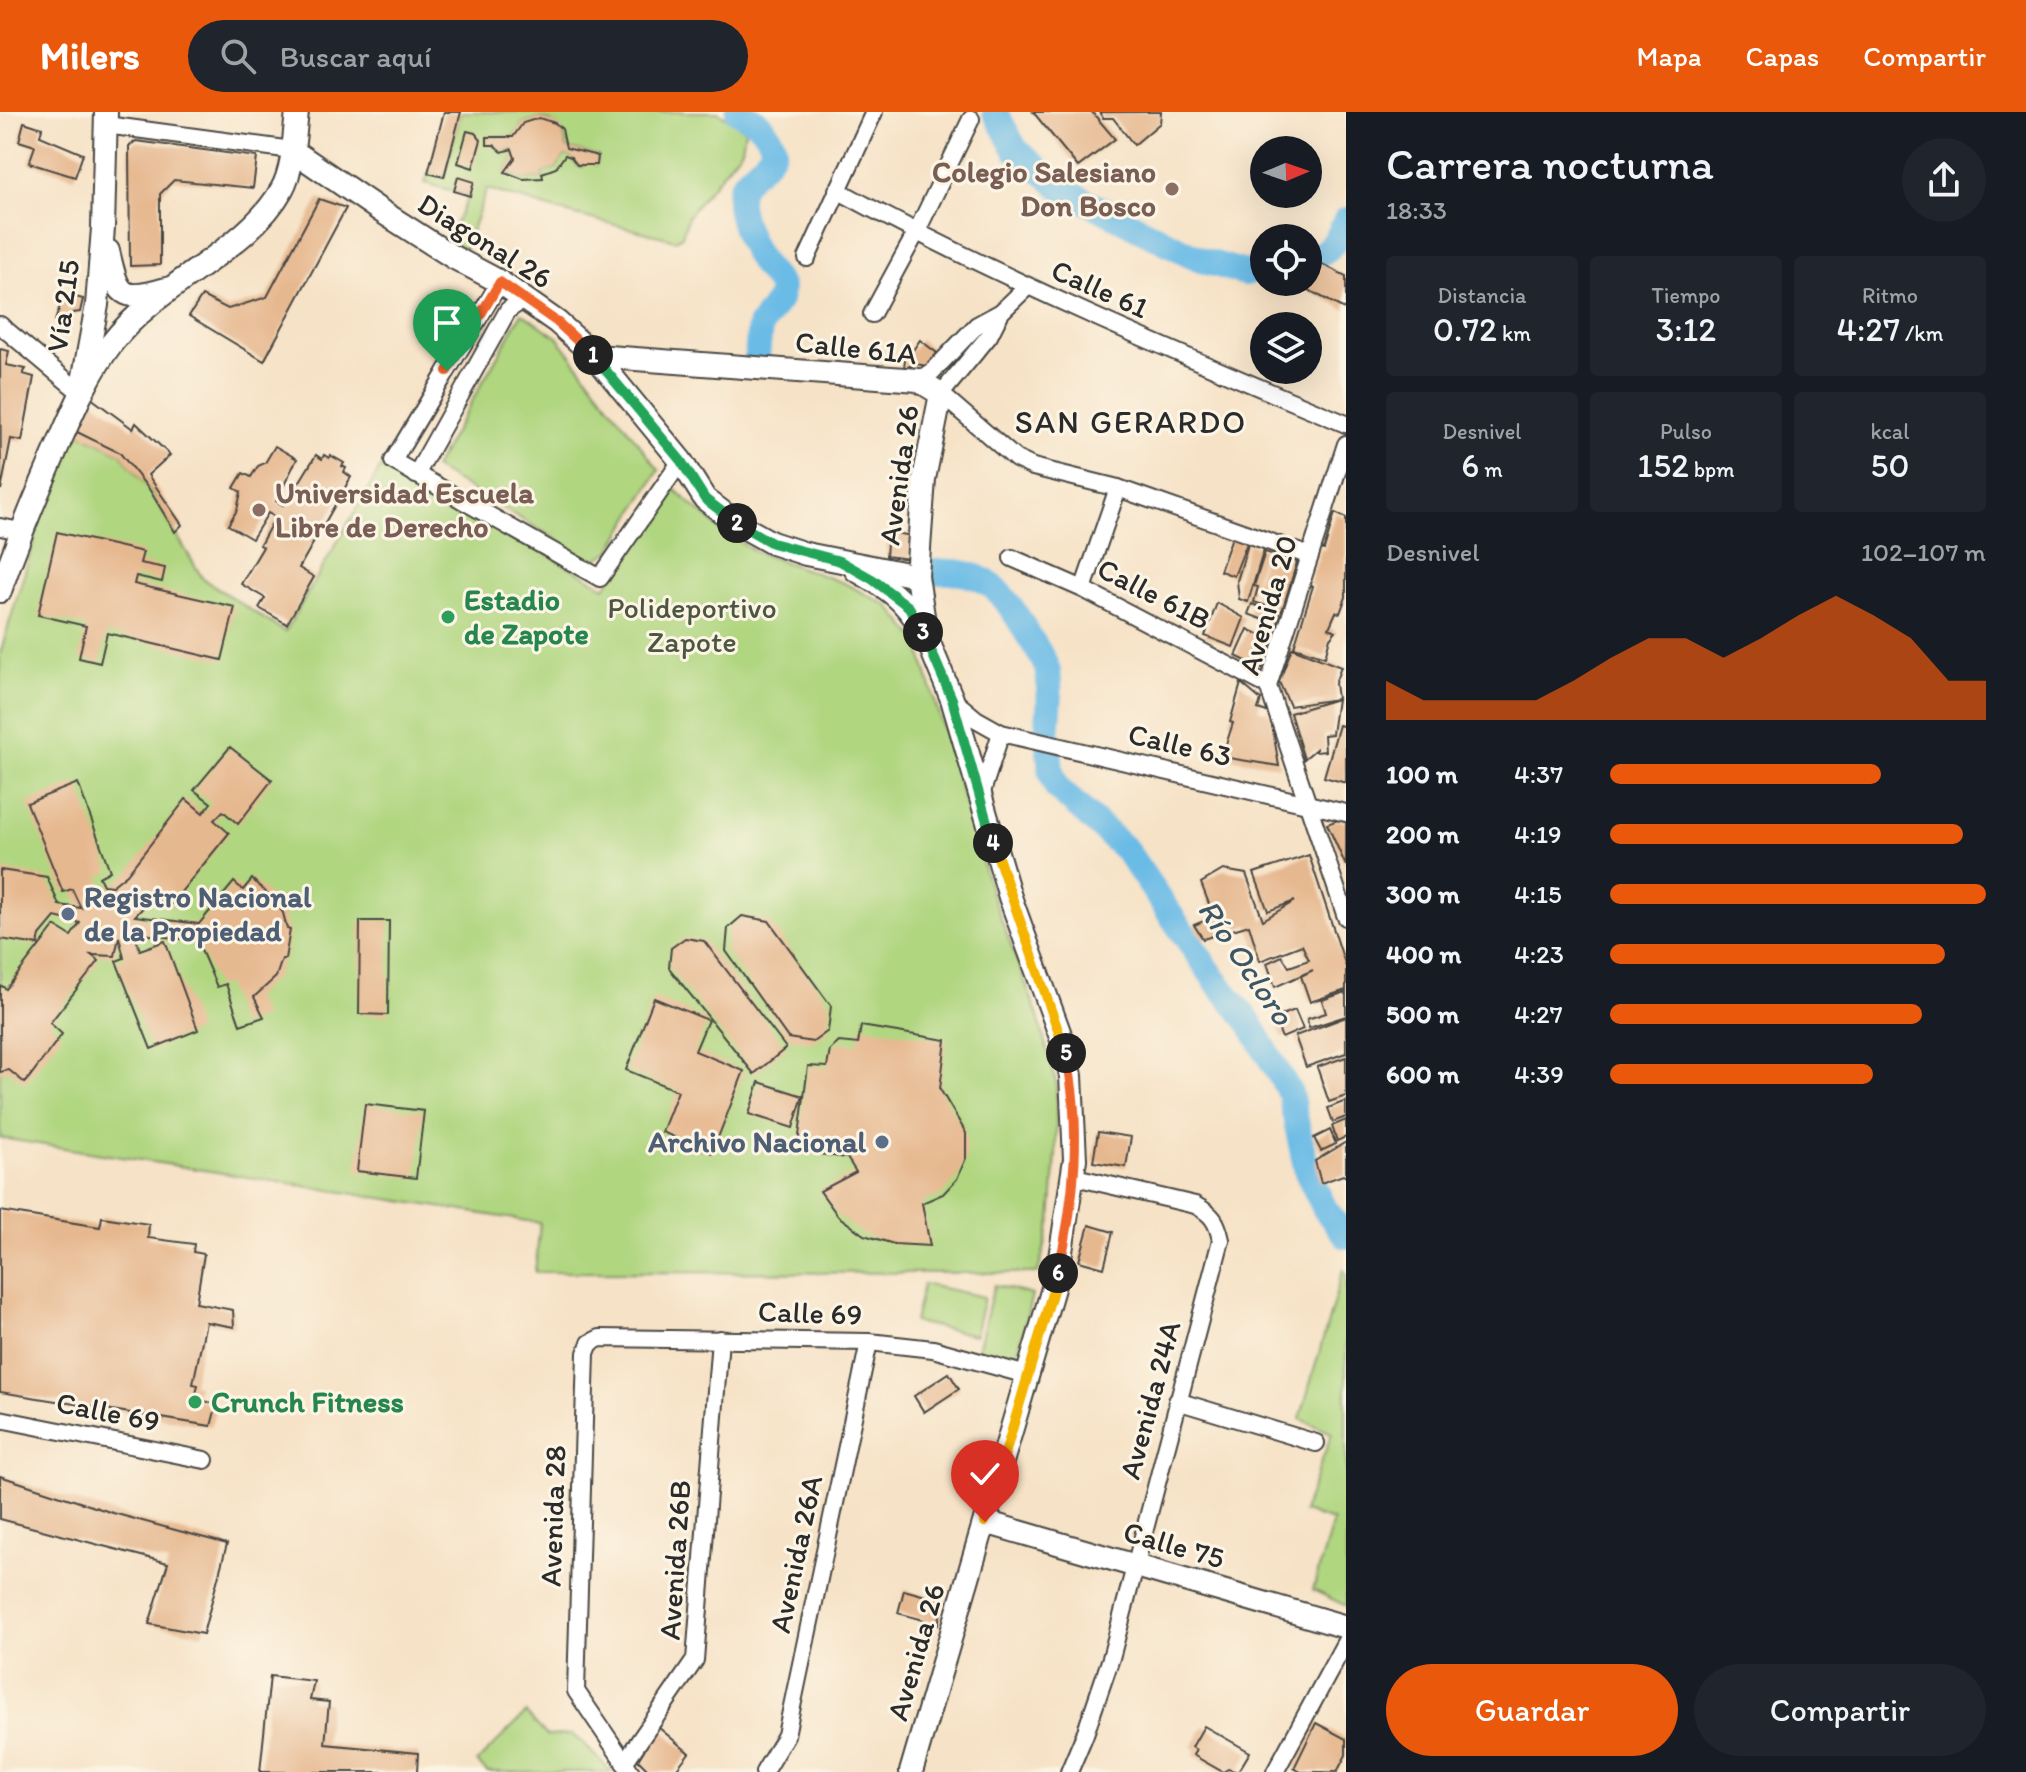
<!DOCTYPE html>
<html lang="es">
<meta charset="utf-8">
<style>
:root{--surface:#171b24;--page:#20242c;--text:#f1f3f6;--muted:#9ea1a6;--accent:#ea580c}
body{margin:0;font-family:Itim,sans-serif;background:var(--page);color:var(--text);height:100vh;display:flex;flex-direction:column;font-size:30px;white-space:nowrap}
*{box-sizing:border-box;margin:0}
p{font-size:26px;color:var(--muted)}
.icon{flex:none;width:44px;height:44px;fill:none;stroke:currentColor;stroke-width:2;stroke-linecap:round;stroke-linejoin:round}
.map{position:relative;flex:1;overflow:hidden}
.drawer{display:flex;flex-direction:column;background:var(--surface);width:680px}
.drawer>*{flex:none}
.needle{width:52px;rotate:88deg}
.buttons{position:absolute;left:1250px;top:24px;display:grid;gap:16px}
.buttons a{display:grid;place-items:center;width:72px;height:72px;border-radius:50%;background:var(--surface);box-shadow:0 8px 32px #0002;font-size:40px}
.pin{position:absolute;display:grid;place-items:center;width:68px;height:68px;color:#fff;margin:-82px -34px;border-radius:50% 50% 50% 0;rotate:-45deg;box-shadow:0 0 8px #0007}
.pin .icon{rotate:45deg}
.km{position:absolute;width:40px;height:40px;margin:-20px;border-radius:50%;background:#222;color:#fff;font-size:22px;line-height:40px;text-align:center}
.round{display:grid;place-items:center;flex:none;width:84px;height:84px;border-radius:42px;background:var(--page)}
.overview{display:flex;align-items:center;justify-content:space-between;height:136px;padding:0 40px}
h1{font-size:44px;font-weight:600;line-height:60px}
.figures{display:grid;grid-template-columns:repeat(3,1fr);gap:12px;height:136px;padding:8px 40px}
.figures div{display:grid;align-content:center;border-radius:8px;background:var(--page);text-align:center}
.figures b{font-size:34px;font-weight:600}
.figures small{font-size:22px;font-weight:400}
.figures p{font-size:22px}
.chart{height:224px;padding:16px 40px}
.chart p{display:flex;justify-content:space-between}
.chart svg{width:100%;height:144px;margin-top:8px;fill:var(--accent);opacity:.7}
.button{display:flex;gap:16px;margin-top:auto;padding:16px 40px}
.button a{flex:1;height:92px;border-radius:48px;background:var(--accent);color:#fff;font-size:32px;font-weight:600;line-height:92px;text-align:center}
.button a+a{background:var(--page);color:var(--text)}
ul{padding:0 40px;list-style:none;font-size:26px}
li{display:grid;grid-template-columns:128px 96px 1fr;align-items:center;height:60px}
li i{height:20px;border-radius:10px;background:var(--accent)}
header{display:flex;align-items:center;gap:48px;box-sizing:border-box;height:112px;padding:0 40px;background:var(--accent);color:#fff}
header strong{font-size:38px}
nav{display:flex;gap:44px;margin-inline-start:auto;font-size:28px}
.search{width:560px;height:72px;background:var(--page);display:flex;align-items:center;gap:20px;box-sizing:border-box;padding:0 28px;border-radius:44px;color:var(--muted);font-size:30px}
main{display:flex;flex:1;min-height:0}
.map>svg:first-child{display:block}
.green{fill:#b0d680;stroke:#6e8056;stroke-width:2;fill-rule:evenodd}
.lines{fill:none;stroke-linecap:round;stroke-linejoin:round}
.river{stroke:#6abbe6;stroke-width:26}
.building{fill:#e6b88f}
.street-casing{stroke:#494642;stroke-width:20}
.secondary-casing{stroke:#494642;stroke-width:26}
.street{stroke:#fff;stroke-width:16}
.secondary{stroke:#fff;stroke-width:22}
.split-1-casing{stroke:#fff;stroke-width:16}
.split-2-casing{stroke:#fff;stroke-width:16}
.split-3-casing{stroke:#fff;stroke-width:16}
.split-4-casing{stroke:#fff;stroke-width:16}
.split-5-casing{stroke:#fff;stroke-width:16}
.split-6-casing{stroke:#fff;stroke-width:16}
.split-7-casing{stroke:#fff;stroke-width:16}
.split-1{stroke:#f0652b;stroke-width:10}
.split-2{stroke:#22a559;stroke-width:10}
.split-3{stroke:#22a559;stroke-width:10}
.split-4{stroke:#22a559;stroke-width:10}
.split-5{stroke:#f5b400;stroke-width:10}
.split-6{stroke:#f0652b;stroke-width:10}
.split-7{stroke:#f5b400;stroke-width:10}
.education-dot{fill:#8d6e63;stroke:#fcf5e5;stroke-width:3}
.leisure-dot{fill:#2e9e5b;stroke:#fcf5e5;stroke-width:3}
.service-dot{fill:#5c6f8a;stroke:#fcf5e5;stroke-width:3}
.labels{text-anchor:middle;stroke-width:6;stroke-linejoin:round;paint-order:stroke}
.education-label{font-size:30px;font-weight:bold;fill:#785e54;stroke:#fcf5e5;text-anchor:end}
.street-label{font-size:30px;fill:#2b2b2b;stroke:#fcf5e5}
.leisure-label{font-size:30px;font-weight:bold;fill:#27864d;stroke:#fcf5e5;text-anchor:start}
.park-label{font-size:30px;fill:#4c5640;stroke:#fcf5e5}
.service-label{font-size:30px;font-weight:bold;fill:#4e5e75;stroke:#fcf5e5;text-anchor:start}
.neighbourhood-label{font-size:32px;letter-spacing:2px;fill:#2b2b2b;stroke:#fcf5e5}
.water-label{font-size:32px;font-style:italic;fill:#3e5663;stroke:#fcf5e5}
</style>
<header>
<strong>Milers</strong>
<div class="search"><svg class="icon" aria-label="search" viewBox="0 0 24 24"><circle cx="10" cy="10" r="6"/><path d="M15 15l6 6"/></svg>Buscar aquí</div>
<nav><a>Mapa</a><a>Capas</a><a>Compartir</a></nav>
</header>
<main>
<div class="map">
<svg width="1346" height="1660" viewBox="0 0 1346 1660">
<rect width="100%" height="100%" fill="#fcf5e5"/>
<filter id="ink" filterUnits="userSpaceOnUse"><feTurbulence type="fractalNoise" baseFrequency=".0125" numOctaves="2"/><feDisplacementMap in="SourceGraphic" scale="16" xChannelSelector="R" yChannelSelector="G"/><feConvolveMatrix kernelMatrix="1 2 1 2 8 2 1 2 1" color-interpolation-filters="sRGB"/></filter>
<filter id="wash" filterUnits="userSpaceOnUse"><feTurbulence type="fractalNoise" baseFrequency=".006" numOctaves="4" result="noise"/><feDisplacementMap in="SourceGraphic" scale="32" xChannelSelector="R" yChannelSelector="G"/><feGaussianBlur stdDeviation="1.8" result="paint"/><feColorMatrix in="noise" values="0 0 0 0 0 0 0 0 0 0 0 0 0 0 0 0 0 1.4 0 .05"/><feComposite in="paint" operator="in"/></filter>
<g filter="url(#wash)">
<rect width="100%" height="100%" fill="#f6e2c6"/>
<g class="green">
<path d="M461 0H718L745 18 742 37 688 104 682 124 675 128 560 99 487 77 465 137 446 130 469 84 425 71 428 61 444 65ZM539 6C557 9 566 18 566 36L598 44 596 53 588 51 581 55 577 53 571 45 565 43 556 56 542 61 543 66 523 67 505 60 515 46 512 37 502 40 494 33 487 32V25H513L523 11Z"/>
<polygon points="522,201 557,225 659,358 610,439 597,447 586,445 434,356"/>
<polygon points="75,319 120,341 149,377 203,467 285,520 384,350 605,475 673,376 717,415 756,440 844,471 889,494 917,528 991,781 1037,901 1056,970 1056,1042 1051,1109 1038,1161 535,1160 540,1111 0,1026 0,542 48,383"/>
<polygon points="1343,1158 1346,1161 1346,1494 1313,1478 1333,1409 1303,1400 1332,1321 1300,1307"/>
<polygon points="923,1172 984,1185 975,1223 914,1210"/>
<polygon points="994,1173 1032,1183 1016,1248 978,1238"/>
<polygon points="526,1601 547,1624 573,1622 612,1660 487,1660 477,1650"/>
</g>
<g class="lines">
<g class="river">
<path d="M738 0C756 8 768 16 774 36 768 53 751 59 742 74 732 93 750 133 762 151 768 160 776 166 781 176L779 188 760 214 757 245"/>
<polyline points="995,0 1016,38 1064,78 1201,148 1245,161 1264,156"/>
<path d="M1308 146C1331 141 1337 128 1346 108"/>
<path d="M926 461C982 454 1000 474 1027 521 1034 533 1045 547 1048 560 1051 580 1049 601 1047 622"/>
<polyline points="1049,639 1051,659 1057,676 1126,738 1216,869 1250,911 1290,981 1307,1060 1325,1097 1346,1124"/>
</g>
</g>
<g id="blocks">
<g class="building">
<polygon points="444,0 461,0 444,65 428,61"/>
<polygon points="1033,0 1092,0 1115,27 1078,55"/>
<polygon points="1099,0 1161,0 1160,11 1134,33 1113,6 1103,6"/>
<polygon points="539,6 555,11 562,17 566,36 598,44 597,53 577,53 571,45 565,43 556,56 542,61 543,66 523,67 505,60 515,46 512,37 502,40 494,33 487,33 487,25 513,25 523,11"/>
<polygon points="24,10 42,16 40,24 83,42 75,65 29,51 35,34 19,29"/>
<polygon points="467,19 475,21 481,28 473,56 458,51"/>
<polygon points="136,29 257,45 253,76 174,68 160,82 160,153 130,154 129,34"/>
<polygon points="458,65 474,70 470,84 454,79"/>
<polygon points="319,87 346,96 264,249 189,204 202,184 228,197 267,185"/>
<polygon points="1316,149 1346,164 1346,198 1303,175 1308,170"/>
<polygon points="64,182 83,187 80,200 73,201 70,213 55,209"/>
<polygon points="920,228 937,241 927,254 916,252 904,256 906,238 913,238"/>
<polygon points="0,237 9,239 6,253 26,257 23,262 34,265 22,329 11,327 1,378"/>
<polygon points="91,286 133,317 136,311 170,343 148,363 182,413 175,420 149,377 120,341 75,319"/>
<polygon points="275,334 297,347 276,389 283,393 289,383 291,384 316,343 322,347 324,343 329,346 330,343 344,351 342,354 346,356 344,360 351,365 299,456 314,465 287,512 259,496 265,486 241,472 263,435 260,433 275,405 268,401 252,427 228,413 237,398 241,380 234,376 243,361 251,365 258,354 265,351"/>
<polygon points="1335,401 1346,406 1346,485 1340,501 1336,500 1329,516 1336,519 1330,526 1325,545 1294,535 1313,474 1309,473 1321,437 1324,438"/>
<polygon points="57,420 143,440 140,451 165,456 162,470 136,464 134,472 235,495 222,548 107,521 100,551 79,546 86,514 38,503"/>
<polygon points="888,420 913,424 909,447 886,444"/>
<polygon points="1232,425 1247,431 1234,464 1220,459"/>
<polygon points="1248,432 1264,437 1248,490 1239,487 1237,469"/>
<polygon points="1265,440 1297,450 1282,499 1254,490 1258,475 1254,474"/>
<polygon points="1217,491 1244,506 1233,535 1205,524"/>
<polygon points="1252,492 1281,502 1273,527 1262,524 1267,509 1248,502"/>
<polygon points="1248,517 1274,530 1262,557 1236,544"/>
<polygon points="1292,536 1341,555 1335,571 1337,587 1290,594 1279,570"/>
<polygon points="1241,571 1261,588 1258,597 1270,601 1279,654 1222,645 1233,611 1230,610"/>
<polygon points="1337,587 1332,622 1324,623 1325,639 1316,640 1316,637 1304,647 1290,601"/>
<polygon points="1339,613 1346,615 1346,671 1324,665"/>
<polygon points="230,635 272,668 238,712 223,699 214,708 229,721 168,796 154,784 135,804 199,812 234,770 243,778 252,767 274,788 283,801 287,817 290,818 285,847 282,847 276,865 254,885 264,905 240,913 226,872 217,875 197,829 134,821 140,838 165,829 198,918 151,937 116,849 124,846 119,825 115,844 91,843 99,849 50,911 62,922 25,971 9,958 0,960 0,875 2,874 6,877 55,814 71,824 80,811 55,805 40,823 38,833 0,827 0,758 47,765 59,793 81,796 72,777 63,780 27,691 78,671 110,759 99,765 103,773 112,774 127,762 186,687 203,701 211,691 194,678"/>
<polygon points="1338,708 1346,710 1346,754 1327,712"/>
<polygon points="1309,743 1346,855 1346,878 1310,890 1301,864 1313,858 1275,875 1267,851 1282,844 1289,855 1309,848 1302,833 1260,849 1249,813 1203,827 1194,813 1214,805 1201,771 1223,758 1246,762 1263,808 1295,789 1268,799 1254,761"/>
<polygon points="742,804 769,809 831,894 828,919 813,930 788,926 726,839 728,816"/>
<polygon points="360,809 389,809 388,903 359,902"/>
<polygon points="685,826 704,829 786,936 754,962 669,856 671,836"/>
<polygon points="1346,880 1346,904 1309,916 1307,907 1326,901 1322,888"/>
<polygon points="654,886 708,908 695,939 744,959 712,1041 662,1020 678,979 626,958"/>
<polygon points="1295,898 1303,917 1282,926 1274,906"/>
<polygon points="1346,905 1346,941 1306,955 1295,924"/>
<polygon points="861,914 946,928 940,977 966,1021 966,1046 957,1067 943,1082 922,1091 930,1134 894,1132 864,1123 838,1104 820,1079 856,1060 847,1046 797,1039 808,954 827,955 830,938 839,930 858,932"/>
<polygon points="1346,945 1346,984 1329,990 1317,955"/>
<polygon points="759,970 803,984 793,1016 749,1002"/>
<polygon points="1346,989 1346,1005 1333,1010 1328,996"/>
<polygon points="365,992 424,999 416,1066 357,1059"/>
<polygon points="1346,1008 1346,1025 1337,1029 1332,1014"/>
<polygon points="1330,1018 1336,1032 1321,1039 1314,1026"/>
<polygon points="1098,1020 1131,1025 1126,1055 1093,1050"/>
<polygon points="1346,1030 1346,1065 1343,1063 1321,1071 1315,1049"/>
<polygon points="0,1099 100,1115 102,1105 149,1112 148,1126 194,1132 193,1140 204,1142 196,1191 233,1198 234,1215 206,1210 193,1272 198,1273 195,1287 217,1292 211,1314 0,1280"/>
<polygon points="1089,1113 1113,1120 1104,1156 1079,1149"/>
<polygon points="949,1261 959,1277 924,1300 914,1284"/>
<polygon points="0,1364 113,1401 227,1432 203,1522 149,1512 168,1451 0,1407"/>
<polygon points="904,1478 944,1489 938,1512 898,1501"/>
<polygon points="270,1564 314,1569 310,1588 329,1590 325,1632 418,1641 417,1660 260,1660"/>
<polygon points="1316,1611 1346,1627 1346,1643 1337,1660 1301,1660 1294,1656"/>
<polygon points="1204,1614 1250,1640 1238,1660 1228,1657 1223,1660 1193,1643 1196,1638 1192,1635"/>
<polygon points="658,1615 689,1641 674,1660 650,1660 638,1648"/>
</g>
</g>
</g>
<g filter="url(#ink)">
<use href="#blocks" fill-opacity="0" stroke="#494642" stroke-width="2"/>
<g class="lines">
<g class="street-casing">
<g id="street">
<polyline points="106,13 292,38"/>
<path d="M837 78C1002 168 1174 240 1346 312"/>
<polyline points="807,146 874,0"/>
<polyline points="500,170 393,349 600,466 681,349"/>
<polyline points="1001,200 989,224 941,282 1016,347 1033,355 1118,376 1310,444"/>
<polyline points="872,202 916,121 971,7"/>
<polyline points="0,213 81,281"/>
<polyline points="918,268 932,260 977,213 1001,200 1027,175"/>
<polyline points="1346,332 1268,574 1346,805"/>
<polyline points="416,363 508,198 517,192 528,189"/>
<polyline points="0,415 21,419"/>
<polyline points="1012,446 1083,477 1268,574"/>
<polyline points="1083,477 1118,376"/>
<polyline points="952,587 976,607 1001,621 1346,701"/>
<polyline points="980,686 1001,621"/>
<polyline points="1177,1289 1316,1331"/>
<polyline points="0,1307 205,1348"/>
<polyline points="624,1651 695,1548 720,1227"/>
<polyline points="631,1660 576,1579 586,1241 590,1231 600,1226 869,1230 933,1237 1027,1263"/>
<polyline points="764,1660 786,1623 869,1230"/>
<path d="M1069 1660 1085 1622 1111 1546 1221 1128C1217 1109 1212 1102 1195 1093L1075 1065"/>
<polyline points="1275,1660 1346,1529"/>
</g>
</g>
<g class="secondary-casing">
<g id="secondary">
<polyline points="292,38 381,99 453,145 500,170 557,210 595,244 681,349 705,387 738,412 772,431 806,442 917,464"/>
<path d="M108 139C118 182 119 191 166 177"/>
<polyline points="595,244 918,268 941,282 924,367 917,464 926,524 952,587 1010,785 1066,939 1071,964 1075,1047 1058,1159 911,1660"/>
<polyline points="84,264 97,193 103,116 106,0"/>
<path d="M856 458C886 475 904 486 921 516"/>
<path d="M0 479C16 431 36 384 56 338 73 300 87 264 112 231 157 171 248 139 282 77 294 55 294 24 297 0"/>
<polyline points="985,1410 1346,1515"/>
</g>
</g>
<use href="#street" class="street"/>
<use href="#secondary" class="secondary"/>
</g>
</g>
<g class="lines" filter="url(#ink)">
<g class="split-1-casing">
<polyline id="split-1" points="447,259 500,170 557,210 593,243"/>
</g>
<g class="split-2-casing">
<polyline id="split-2" points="593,243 681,349 705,387 737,411"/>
</g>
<g class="split-3-casing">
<polyline id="split-3" points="737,411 772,431 840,449 872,467 909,495 923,520"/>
</g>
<g class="split-4-casing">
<polyline id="split-4" points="923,520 952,587 993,731"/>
</g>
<g class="split-5-casing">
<polyline id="split-5" points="993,731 1066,941"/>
</g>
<g class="split-6-casing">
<path id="split-6" d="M1058 1161C1075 1088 1082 1015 1066 941"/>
</g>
<g class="split-7-casing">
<polyline id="split-7" points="985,1410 1058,1161"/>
</g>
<use href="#split-1" class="split-1"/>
<use href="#split-2" class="split-2"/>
<use href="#split-3" class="split-3"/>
<use href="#split-4" class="split-4"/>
<use href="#split-5" class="split-5"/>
<use href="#split-6" class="split-6"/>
<use href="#split-7" class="split-7"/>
</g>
<g class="education-dot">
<circle cx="1172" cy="77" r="8"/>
<circle cx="259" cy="398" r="8"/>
</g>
<g class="leisure-dot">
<circle cx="448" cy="505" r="8"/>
<circle cx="195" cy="1290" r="8"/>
</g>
<g class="service-dot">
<circle cx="68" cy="802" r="8"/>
<circle cx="882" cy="1030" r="8"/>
</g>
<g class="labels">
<g class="education-label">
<text x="1156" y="70">Colegio Salesiano<tspan x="1156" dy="34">Don Bosco</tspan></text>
<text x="275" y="391" text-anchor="start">Universidad Escuela<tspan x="275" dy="34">Libre de Derecho</tspan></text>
</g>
<g class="street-label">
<text transform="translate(485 129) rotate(32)" y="10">Diagonal 26</text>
<text transform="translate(1100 177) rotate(24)" y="10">Calle 61</text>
<text transform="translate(63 194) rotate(-82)" y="10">Vía 215</text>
<text transform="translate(856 236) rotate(6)" y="10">Calle 61A</text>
<text transform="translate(899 363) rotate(-82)" y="10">Avenida 26</text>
<text transform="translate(1154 482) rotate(27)" y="10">Calle 61B</text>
<text transform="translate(1268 493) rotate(-74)" y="10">Avenida 20</text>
<text transform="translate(1180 633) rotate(13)" y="10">Calle 63</text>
<text transform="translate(810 1201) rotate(2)" y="10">Calle 69</text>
<text transform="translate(1150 1288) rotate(-75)" y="10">Avenida 24A</text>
<text transform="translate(108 1300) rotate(11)" y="10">Calle 69</text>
<text transform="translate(553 1404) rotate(-88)" y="10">Avenida 28</text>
<text transform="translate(1174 1433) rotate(16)" y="10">Calle 75</text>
<text transform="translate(796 1442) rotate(-78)" y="10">Avenida 26A</text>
<text transform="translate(675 1448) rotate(-86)" y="10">Avenida 26B</text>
<text transform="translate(916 1540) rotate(-74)" y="10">Avenida 26</text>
</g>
<g class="leisure-label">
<text x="464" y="498">Estadio<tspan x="464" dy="34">de Zapote</tspan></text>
<text x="211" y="1300">Crunch Fitness</text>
</g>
<g class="park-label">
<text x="692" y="506">Polideportivo<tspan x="692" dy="34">Zapote</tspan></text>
</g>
<g class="service-label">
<text x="84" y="795">Registro Nacional<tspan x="84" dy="34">de la Propiedad</tspan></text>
<text x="866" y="1040" text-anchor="end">Archivo Nacional</text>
</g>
<g class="neighbourhood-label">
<text x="1131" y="321">SAN GERARDO</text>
</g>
<g class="water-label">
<text transform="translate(1246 850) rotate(56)" y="11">Río Ocloro</text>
</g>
</g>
</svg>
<div class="buttons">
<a><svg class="needle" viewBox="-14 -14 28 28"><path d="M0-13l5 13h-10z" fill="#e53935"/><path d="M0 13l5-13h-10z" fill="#9ea1a6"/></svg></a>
<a><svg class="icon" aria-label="locate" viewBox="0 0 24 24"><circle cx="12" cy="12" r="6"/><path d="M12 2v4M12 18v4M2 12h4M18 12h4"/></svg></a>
<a><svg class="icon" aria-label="layers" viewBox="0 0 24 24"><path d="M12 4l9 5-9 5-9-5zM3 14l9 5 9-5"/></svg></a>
</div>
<div class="pin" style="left:447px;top:259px;background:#1e9e55"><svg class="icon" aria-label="arrive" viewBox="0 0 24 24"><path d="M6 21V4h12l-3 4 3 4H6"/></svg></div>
<div class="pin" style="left:985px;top:1410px;background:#d93025"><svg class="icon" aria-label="check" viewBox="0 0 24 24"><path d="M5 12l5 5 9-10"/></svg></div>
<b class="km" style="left:593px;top:243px">1</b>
<b class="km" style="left:737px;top:411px">2</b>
<b class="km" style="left:923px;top:520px">3</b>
<b class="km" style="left:993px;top:731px">4</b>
<b class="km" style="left:1066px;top:941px">5</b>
<b class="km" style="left:1058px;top:1161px">6</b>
</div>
<section class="drawer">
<div class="overview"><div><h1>Carrera nocturna</h1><p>18:33</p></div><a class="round"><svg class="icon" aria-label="share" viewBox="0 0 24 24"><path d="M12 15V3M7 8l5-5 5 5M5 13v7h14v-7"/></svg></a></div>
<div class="figures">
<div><p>Distancia</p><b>0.72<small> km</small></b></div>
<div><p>Tiempo</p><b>3:12</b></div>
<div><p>Ritmo</p><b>4:27<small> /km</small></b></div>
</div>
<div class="figures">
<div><p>Desnivel</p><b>6<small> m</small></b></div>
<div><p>Pulso</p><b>152<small> bpm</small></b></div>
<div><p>kcal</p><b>50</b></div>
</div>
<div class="chart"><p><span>Desnivel</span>102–107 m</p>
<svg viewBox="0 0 160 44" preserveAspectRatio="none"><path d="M0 44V32L10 38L20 38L30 38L40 38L50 32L60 25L70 19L80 19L90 25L100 19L110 12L120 6L130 12L140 19L150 32L160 32V44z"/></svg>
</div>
<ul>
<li><b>100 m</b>4:37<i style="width:72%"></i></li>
<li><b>200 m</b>4:19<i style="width:94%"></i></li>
<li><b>300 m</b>4:15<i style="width:100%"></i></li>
<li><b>400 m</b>4:23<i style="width:89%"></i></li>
<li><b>500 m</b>4:27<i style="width:83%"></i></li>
<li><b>600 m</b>4:39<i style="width:70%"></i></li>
</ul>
<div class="button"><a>Guardar</a><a>Compartir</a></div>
</section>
</main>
